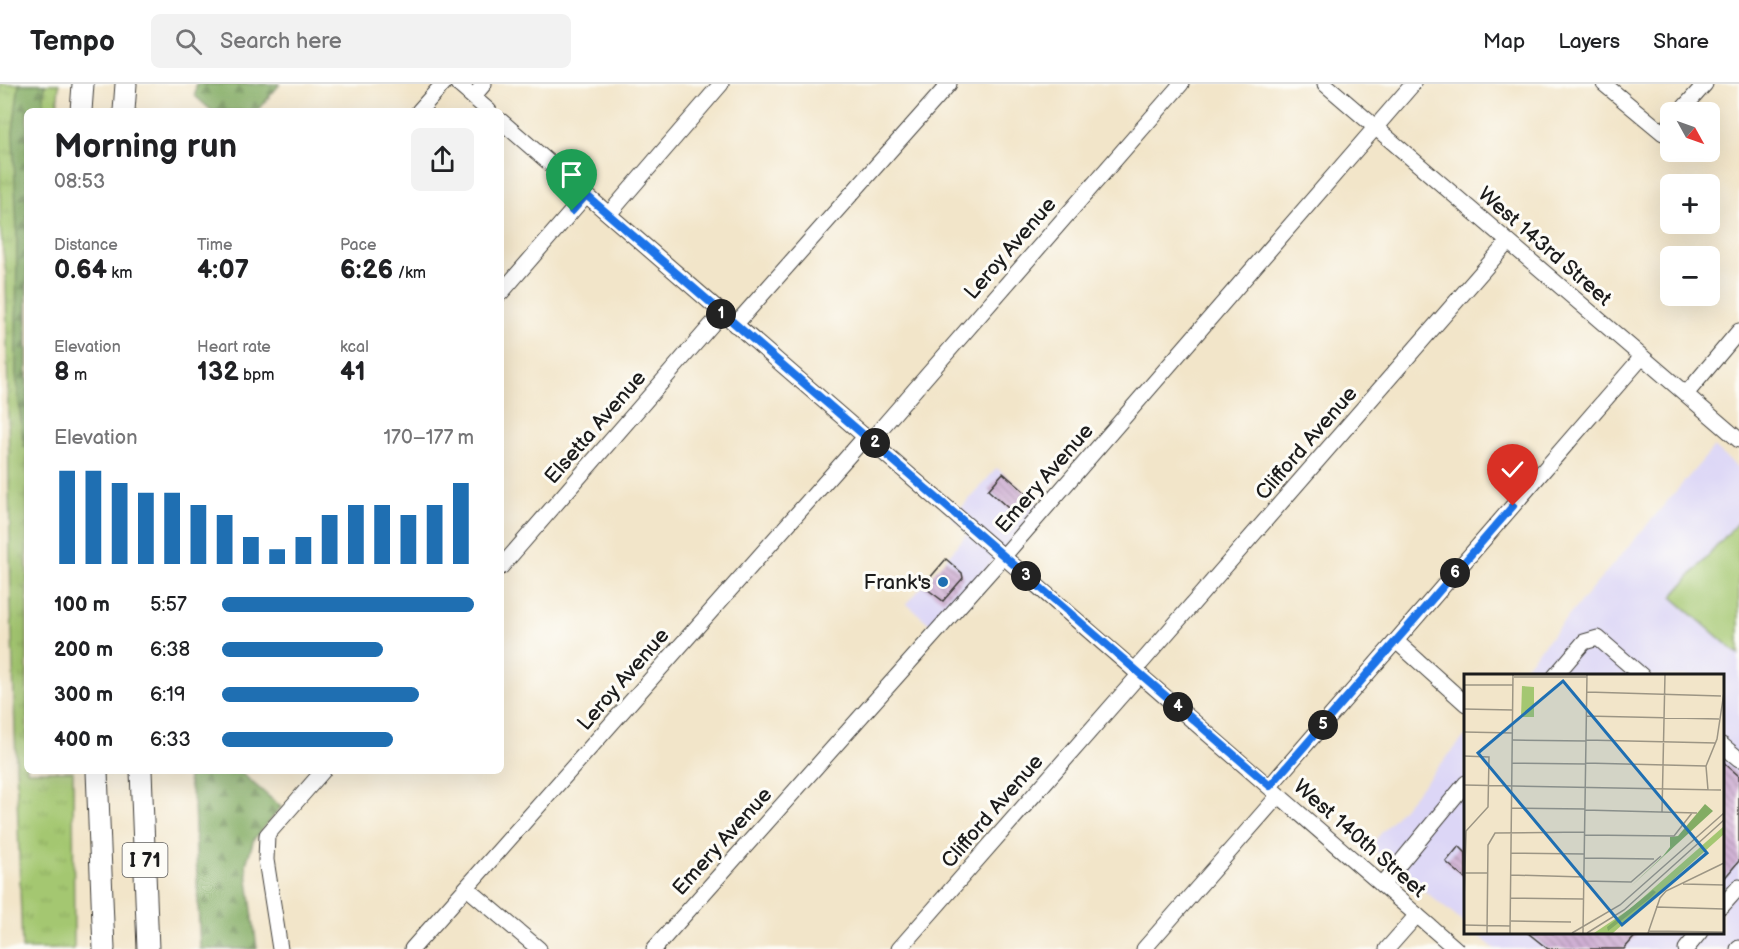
<!DOCTYPE html>
<meta charset="utf-8">
<style>
:root{--surface:#fff;--page:#f2f2f2;--text:#202124;--muted:#757577;--line:#e0e0e0;--accent:#1f6fb2}
body{margin:0;font-family:"Balsamiq Sans",sans-serif;background:var(--page);color:var(--text);height:100vh;display:flex;flex-direction:column;font-size:22px;white-space:nowrap}
*{box-sizing:border-box;margin:0}
p{font-size:20px;color:var(--muted)}
.icon{flex:none;width:33px;height:33px;fill:none;stroke:currentColor;stroke-width:2;stroke-linecap:round;stroke-linejoin:round}
.map{position:relative;flex:1;overflow:hidden}
.drawer{position:absolute;left:24px;top:24px;width:480px;height:666px;display:flex;flex-direction:column;background:var(--surface);border-radius:9px;box-shadow:0 6px 24px #0002}
.drawer>*{flex:none}
.needle{width:39px;rotate:130deg}
.tools{position:absolute;left:1660px;top:18px;display:grid;gap:12px}
.tools a{display:grid;place-items:center;width:60px;height:60px;border-radius:9px;background:var(--surface);box-shadow:0 6px 24px #0002;font-size:30px}
.pin{position:absolute;display:grid;place-items:center;width:51px;height:51px;color:#fff;margin:-62px -26px;border-radius:50% 50% 50% 0;rotate:-45deg;box-shadow:0 0 6px #0007}
.pin .icon{rotate:45deg}
.km{position:absolute;width:30px;height:30px;margin:-15px;border-radius:50%;background:#222;color:#fff;font-size:16px;line-height:30px;text-align:center}
.round{display:grid;place-items:center;flex:none;width:63px;height:63px;border-radius:9px;background:var(--page)}
.headline{display:flex;align-items:center;justify-content:space-between;height:102px;padding:0 30px}
h1{font-size:33px;font-weight:600;line-height:45px}
.stats{display:grid;grid-template-columns:repeat(3,1fr);gap:9px;height:102px;padding:6px 30px}
.stats div{display:grid;align-content:center}
.stats b{font-size:26px;font-weight:600}
.stats small{font-size:16px;font-weight:400}
.stats p{font-size:16px}
.chart{height:168px;padding:12px 30px}
.chart p{display:flex;justify-content:space-between}
.chart svg{width:100%;height:108px;margin-top:6px;stroke:var(--accent);stroke-width:6}
ul{padding:0 30px;list-style:none;font-size:20px}
li{display:grid;grid-template-columns:96px 72px 1fr;align-items:center;height:45px}
li i{height:15px;border-radius:8px;background:var(--accent)}
header{display:flex;align-items:center;gap:36px;box-sizing:border-box;height:84px;padding:0 30px;background:var(--surface);border-bottom:2px solid var(--line)}
header strong{font-size:28px}
nav{display:flex;gap:33px;margin-inline-start:auto;font-size:21px}
.search{width:420px;height:54px;background:var(--page);display:flex;align-items:center;gap:15px;box-sizing:border-box;padding:0 21px;border-radius:9px;color:var(--muted);font-size:22px}
.map>svg:first-child{display:block}
.built{fill:#dcd6f6}
.grass{fill:url(#grass-tufts);stroke:#607246;stroke-width:1.5}
.forest{fill:url(#forest-firs);stroke:#506440;stroke-width:1.5}
.pitch{fill:#a4c771;stroke:#607246;stroke-width:1.5}
.building{fill:url(#building-back-hatch)}
.lines{fill:none;stroke-linecap:round;stroke-linejoin:round}
.minor-casing{stroke:#3c3a36;stroke-width:17}
.highway-casing{stroke:#3c3a36;stroke-width:23}
.minor{stroke:#fff;stroke-width:15}
.highway{stroke:#fff;stroke-width:21}
.route-casing{stroke:#fff;stroke-width:12}
.route{stroke:#1a73e8;stroke-width:8}
.poi-dot{fill:#1f6fb2;stroke:#fdfcf7;stroke-width:2}
.labels{text-anchor:middle;stroke-width:6;stroke-linejoin:round;paint-order:stroke}
.shield{fill:#fdfcf7;stroke:#605f5e;stroke-width:1.5}
.shield-label{font-size:20px;font-weight:bold;fill:#1c1c1c}
.street-label{font-size:21px;fill:#1c1c1c;stroke:#fdfcf7}
.poi-label{font-size:21px;fill:#1c1c1c;stroke:#fdfcf7;text-anchor:end}
.inset-road{fill:none;stroke:#9c9584;stroke-width:1.5}
.view{fill:#1f6fb2;fill-opacity:0.15;stroke:#1f6fb2;stroke-width:3}
.inset-edge{fill:none;stroke:#1c1c1c;stroke-width:3}
</style>
<header>
<strong>Tempo</strong>
<div class="search"><svg class="icon" aria-label="search" viewBox="0 0 24 24"><circle cx="10" cy="10" r="6"/><path d="M15 15l6 6"/></svg>Search here</div>
<nav><a>Map</a><a>Layers</a><a>Share</a></nav>
</header>
<div class="map">
<svg width="1739" height="865" viewBox="0 0 1739 865">
<defs>
<pattern id="grass-tufts" width="24" height="20" patternUnits="userSpaceOnUse" patternTransform="scale(1.5)"><rect width="24" height="20" fill="#a4c771"/><path d="M3 7l-1-3M5 7V3M7 7l1-3M15 17l-1-3M17 17v-4M19 17l1-3" fill="none" stroke="#8daa61"/></pattern>
<pattern id="forest-firs" width="22" height="20" patternUnits="userSpaceOnUse" patternTransform="scale(1.5)"><rect width="22" height="20" fill="#83ac63"/><path d="M5 1l3.5 6h-7zM16 11l3.5 6h-7z" fill="#6a8b51"/></pattern>
<pattern id="building-back-hatch" width="6" height="6" patternUnits="userSpaceOnUse" patternTransform="scale(1.5)"><rect width="6" height="6" fill="#ccaad1"/><path d="M-1 5l2 2M0 0l6 6M5-1l2 2" fill="none" stroke="#a58aa9"/></pattern>
</defs>
<rect width="100%" height="100%" fill="#fdfcf7"/>
<filter id="ink" filterUnits="userSpaceOnUse"><feTurbulence type="fractalNoise" baseFrequency=".0167" numOctaves="2"/><feDisplacementMap in="SourceGraphic" scale="12" xChannelSelector="R" yChannelSelector="G"/><feConvolveMatrix kernelMatrix="1 2 1 2 8 2 1 2 1" color-interpolation-filters="sRGB"/></filter>
<filter id="wash" filterUnits="userSpaceOnUse"><feTurbulence type="fractalNoise" baseFrequency=".008" numOctaves="4" result="noise"/><feDisplacementMap in="SourceGraphic" scale="24" xChannelSelector="R" yChannelSelector="G"/><feGaussianBlur stdDeviation="1.35" result="paint"/><feColorMatrix in="noise" values="0 0 0 0 0 0 0 0 0 0 0 0 0 0 0 0 0 1.4 0 .05"/><feComposite in="paint" operator="in"/></filter>
<g filter="url(#wash)">
<rect width="100%" height="100%" fill="#f2e5c9"/>
<g class="built">
<polygon points="1714,363 1739,385 1739,865 1495,865 1475,849 1722,848 1722,592 1517,592"/>
<polygon points="997,384 1041,422 934,544 907,520 968,449 952,434"/>
<polygon points="1466,651 1466,841 1370,762"/>
</g>
<polygon class="grass" points="0,0 59,0 57,27 27,27 27,687 73,687 74,865 22,865 11,519 6,191 0,142"/>
<g class="forest">
<polygon points="19,0 45,0 43,27 27,27 27,364 24,363 16,289 17,146 13,48"/>
<polygon points="196,0 280,0 257,27 212,27 195,12"/>
<polygon points="186,687 239,687 281,723 254,755 246,780 257,865 200,865 194,719"/>
</g>
<polygon class="pitch" points="1737,439 1739,441 1739,571 1672,513"/>
<g id="blocks">
<g class="building">
<polygon points="1003,389 1032,414 1017,432 988,406"/>
<polygon points="946,475 962,489 963,494 943,517 923,502"/>
<polygon points="1722,677 1739,692 1739,777 1722,797"/>
<polygon points="1459,762 1466,769 1466,795 1446,778"/>
<polygon points="1528,849 1638,849 1624,865 1548,865"/>
</g>
</g>
</g>
<g filter="url(#ink)">
<use href="#blocks" fill-opacity="0" stroke="#3c3a36" stroke-width="1.5"/>
<g class="lines">
<g class="minor-casing">
<g id="minor">
<polyline points="458,0 489,27"/>
<polyline points="1325,0 1739,356"/>
<polyline points="1604,0 1663,49 1671,39"/>
<polyline points="473,13 484,0"/>
<polyline points="419,27 443,0"/>
<polyline points="1680,28 1705,0"/>
<polyline points="501,37 1456,865"/>
<polyline points="609,130 721,0"/>
<polyline points="501,209 586,111"/>
<polyline points="735,241 949,0"/>
<polyline points="1686,310 1739,247"/>
<polyline points="871,356 1181,0"/>
<polyline points="501,483 721,230"/>
<polyline points="1396,557 1466,620"/>
<polyline points="1135,586 1508,158"/>
<polyline points="1555,592 1584,558 1598,554 1642,592"/>
<polyline points="1722,661 1739,675"/>
<polyline points="1270,702 1642,273"/>
<polyline points="1382,801 1466,699"/>
<polyline points="467,804 539,865"/>
<polyline points="1722,822 1739,803"/>
<polyline points="280,865 266,776 267,751 323,687"/>
<polyline points="412,865 866,352"/>
<polyline points="654,865 1003,473 1413,0"/>
<polyline points="899,865 1140,590"/>
<polyline points="1144,865 1278,712"/>
<polyline points="1387,865 1417,831"/>
<polyline points="1686,865 1700,848"/>
<polyline points="1738,865 1739,864"/>
</g>
</g>
<g class="highway-casing">
<g id="highway">
<polyline points="81,27 83,0"/>
<polyline points="124,27 126,0"/>
<polyline points="97,687 104,865"/>
<polyline points="141,687 148,865"/>
</g>
</g>
<use href="#minor" class="minor"/>
<use href="#highway" class="highway"/>
</g>
</g>
<g class="lines" filter="url(#ink)">
<g class="route-casing">
<polyline id="route" points="572,127 586,111 1270,702 1513,422"/>
</g>
<use href="#route" class="route"/>
</g>
<circle class="poi-dot" cx="943" cy="498" r="6"/>
<g class="labels">
<rect class="shield" x="122.5" y="759" width="45" height="34" rx="4.5"/>
<g class="shield-label">
<text x="145" y="783">I 71</text>
</g>
<g class="street-label">
<text transform="translate(1545 162) rotate(41)" y="7">West 143rd Street</text>
<text transform="translate(1010 164) rotate(-49)" y="7">Leroy Avenue</text>
<text transform="translate(595 343) rotate(-49)" y="7">Elsetta Avenue</text>
<text transform="translate(1306 359) rotate(-49)" y="7">Clifford Avenue</text>
<text transform="translate(1044 394) rotate(-49)" y="7">Emery Avenue</text>
<text transform="translate(623 595) rotate(-49)" y="7">Leroy Avenue</text>
<text transform="translate(992 727) rotate(-49)" y="7">Clifford Avenue</text>
<text transform="translate(1360 754) rotate(41)" y="7">West 140th Street</text>
<text transform="translate(722 757) rotate(-48)" y="7">Emery Avenue</text>
</g>
<g class="poi-label">
<text x="931" y="505">Frank's</text>
</g>
</g>
<g transform="translate(1464 590)">
<rect width="260" height="260" fill="#f2e5c9"/>
<path d="M259 153V161L149 259H130L166 235Z" fill="#a4c771"/>
<path d="M241 130 249 137 166 213 199 182 206 173V163L214 162ZM189 216 192 218 185 225 144 257 143 253Z" fill="#83ac63"/>
<path d="M58 12 70 13V43H57Z" fill="#a4c771"/>
<path class="inset-road" d="M50 3H123M0 11H49M123 18 257 22M0 35 49 36M122 42 255 45M0 58 49 59M49 66 122 67M122 66 252 69M0 82 25 83 24 133 2 157 0 228M48 89 122 90M121 89 242 92M0 111 257 116M244 116 242 92 253 65 260 18M48 134 121 135M121 136 233 139M198 138 201 0M121 161 210 162 228 139M47 179 120 180M120 184 190 185M1 199H24M47 201 120 203M120 207 167 208 197 182M219 210 260 211M47 224 119 225M192 233 260 235M47 247 107 248M0 251 46 252M185 257 260 258M23 259 24 171 31 159 121 158M46 259 49 0M108 259 156 231 260 139M119 259 123 0M123 259 160 236 260 146M184 259 196 224 202 217 260 189"/>
<path class="view" d="M99 7 243 179 158 251 14 79Z"/>
<rect width="260" height="260" class="inset-edge"/>
</g>
</svg>
<div class="tools">
<a><svg class="needle" viewBox="-14 -14 28 28"><path d="M0-13l5 13h-10z" fill="#e53935"/><path d="M0 13l5-13h-10z" fill="#757577"/></svg></a>
<a>+</a>
<a>−</a>
</div>
<div class="pin" style="left:572px;top:127px;background:#1e9e55"><svg class="icon" aria-label="arrive" viewBox="0 0 24 24"><path d="M6 21V4h12l-3 4 3 4H6"/></svg></div>
<div class="pin" style="left:1513px;top:422px;background:#d93025"><svg class="icon" aria-label="check" viewBox="0 0 24 24"><path d="M5 12l5 5 9-10"/></svg></div>
<b class="km" style="left:721px;top:230px">1</b>
<b class="km" style="left:875px;top:359px">2</b>
<b class="km" style="left:1026px;top:492px">3</b>
<b class="km" style="left:1178px;top:623px">4</b>
<b class="km" style="left:1323px;top:641px">5</b>
<b class="km" style="left:1455px;top:489px">6</b>
<section class="drawer">
<div class="headline"><div><h1>Morning run</h1><p>08:53</p></div><a class="round"><svg class="icon" aria-label="share" viewBox="0 0 24 24"><path d="M12 15V3M7 8l5-5 5 5M5 13v7h14v-7"/></svg></a></div>
<div class="stats">
<div><p>Distance</p><b>0.64<small> km</small></b></div>
<div><p>Time</p><b>4:07</b></div>
<div><p>Pace</p><b>6:26<small> /km</small></b></div>
</div>
<div class="stats">
<div><p>Elevation</p><b>8<small> m</small></b></div>
<div><p>Heart rate</p><b>132<small> bpm</small></b></div>
<div><p>kcal</p><b>41</b></div>
</div>
<div class="chart"><p><span>Elevation</span>170–177 m</p>
<svg viewBox="0 0 160 44" preserveAspectRatio="none"><path d="M5 44V6M15 44V6M25 44V11M35 44V15M45 44V15M55 44V20M65 44V24M75 44V33M85 44V38M95 44V33M105 44V24M115 44V20M125 44V20M135 44V24M145 44V20M155 44V11"/></svg>
</div>
<ul>
<li><b>100 m</b>5:57<i style="width:100%"></i></li>
<li><b>200 m</b>6:38<i style="width:64%"></i></li>
<li><b>300 m</b>6:19<i style="width:78%"></i></li>
<li><b>400 m</b>6:33<i style="width:68%"></i></li>
</ul>
</section>
</div>
